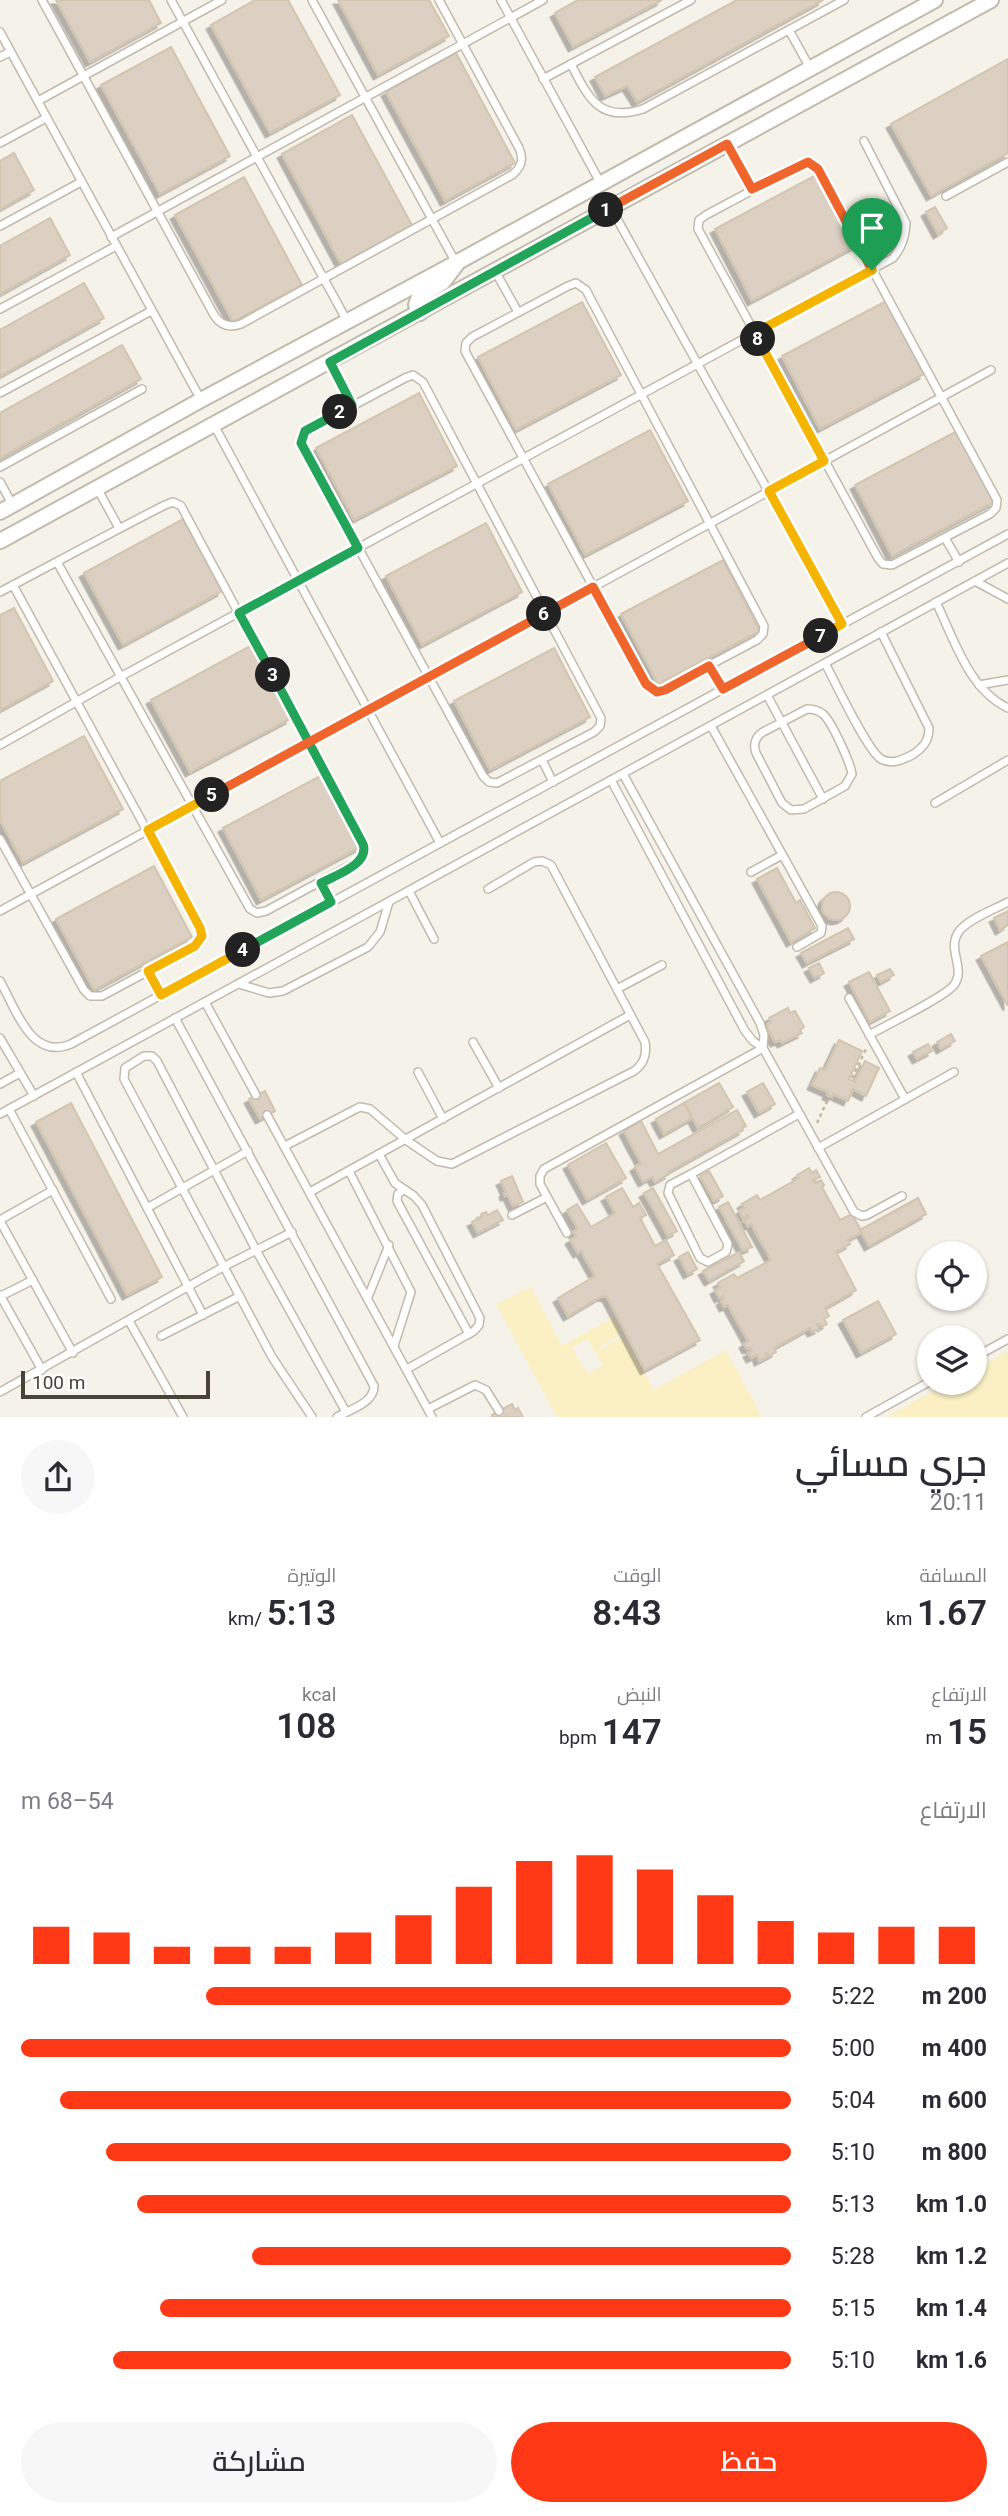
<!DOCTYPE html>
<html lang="ar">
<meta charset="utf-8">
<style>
:root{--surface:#fff;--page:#f7f7f7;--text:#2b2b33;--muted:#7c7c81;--accent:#ff3916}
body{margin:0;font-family:Roboto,Cairo,sans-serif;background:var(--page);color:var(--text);direction:rtl;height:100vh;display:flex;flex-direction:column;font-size:26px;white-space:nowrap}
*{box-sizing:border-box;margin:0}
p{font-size:23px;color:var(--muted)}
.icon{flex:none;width:38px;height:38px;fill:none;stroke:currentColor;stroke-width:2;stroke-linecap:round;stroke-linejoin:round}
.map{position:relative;height:1417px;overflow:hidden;direction:ltr}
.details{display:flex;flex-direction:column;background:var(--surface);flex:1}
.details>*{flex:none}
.fabs{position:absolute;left:917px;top:1241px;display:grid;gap:14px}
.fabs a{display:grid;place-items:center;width:70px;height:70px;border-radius:50%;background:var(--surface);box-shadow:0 2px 5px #0004;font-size:35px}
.scale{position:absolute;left:21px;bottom:18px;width:189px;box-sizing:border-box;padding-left:7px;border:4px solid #4a4237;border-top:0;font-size:19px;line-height:24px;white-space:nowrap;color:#4a4237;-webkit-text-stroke:5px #fff;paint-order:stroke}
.pin{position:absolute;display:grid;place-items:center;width:60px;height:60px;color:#fff;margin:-72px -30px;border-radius:50% 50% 50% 0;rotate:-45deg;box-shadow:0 0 7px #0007}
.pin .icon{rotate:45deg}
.km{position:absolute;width:35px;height:35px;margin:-18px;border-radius:50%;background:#222;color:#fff;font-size:19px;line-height:35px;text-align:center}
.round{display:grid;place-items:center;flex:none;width:74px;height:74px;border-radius:37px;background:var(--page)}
.summary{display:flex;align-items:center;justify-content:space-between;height:119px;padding:0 21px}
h1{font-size:38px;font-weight:600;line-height:52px}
.figures{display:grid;grid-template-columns:repeat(3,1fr);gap:10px;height:119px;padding:7px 21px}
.figures div{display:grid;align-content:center}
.figures b{font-size:35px;font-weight:600}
.figures small{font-size:19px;font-weight:400}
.figures p{font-size:19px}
.chart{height:196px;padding:14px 21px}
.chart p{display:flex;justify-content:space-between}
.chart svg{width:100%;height:126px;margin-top:7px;stroke:var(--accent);stroke-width:6}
.action{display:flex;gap:14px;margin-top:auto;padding:14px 21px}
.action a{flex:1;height:80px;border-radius:42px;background:var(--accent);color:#fff;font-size:28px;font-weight:600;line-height:80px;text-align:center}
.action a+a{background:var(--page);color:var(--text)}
ul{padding:0 21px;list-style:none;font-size:23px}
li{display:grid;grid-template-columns:112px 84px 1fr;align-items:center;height:52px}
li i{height:18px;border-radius:9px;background:var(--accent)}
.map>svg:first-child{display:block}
.sand{fill:#fbefc4;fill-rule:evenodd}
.building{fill:#dbd0c1;stroke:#d3c5b0;stroke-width:2;filter:url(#shadow)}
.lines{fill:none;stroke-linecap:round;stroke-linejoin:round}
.lane-casing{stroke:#c2baab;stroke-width:10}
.street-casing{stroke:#c2baab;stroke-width:18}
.path{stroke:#c4b69b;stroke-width:2.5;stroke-dasharray:3.5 3.5;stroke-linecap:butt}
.lane{stroke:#fff;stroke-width:7}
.street{stroke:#fff;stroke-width:14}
.split-1-casing{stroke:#fff;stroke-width:14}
.split-2-casing{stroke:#fff;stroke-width:14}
.split-3-casing{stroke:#fff;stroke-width:14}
.split-4-casing{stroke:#fff;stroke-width:14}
.split-5-casing{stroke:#fff;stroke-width:14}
.split-6-casing{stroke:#fff;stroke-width:14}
.split-7-casing{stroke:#fff;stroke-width:14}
.split-8-casing{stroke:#fff;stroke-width:14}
.split-9-casing{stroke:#fff;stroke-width:14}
.split-1{stroke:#f0652b;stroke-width:9}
.split-2{stroke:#22a559;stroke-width:9}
.split-3{stroke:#22a559;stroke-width:9}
.split-4{stroke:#22a559;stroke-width:9}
.split-5{stroke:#f5b400;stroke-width:9}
.split-6{stroke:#f0652b;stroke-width:9}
.split-7{stroke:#f0652b;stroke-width:9}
.split-8{stroke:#f5b400;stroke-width:9}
.split-9{stroke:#f5b400;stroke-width:9}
</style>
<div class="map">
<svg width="1008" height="1417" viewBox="0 0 1008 1417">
<defs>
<filter id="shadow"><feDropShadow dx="-4.5" dy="4.5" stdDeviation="0" flood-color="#0004"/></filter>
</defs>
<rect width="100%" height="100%" fill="#f5f2e9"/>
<g class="sand">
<path d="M531 1287 562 1346 614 1317 623 1333 599 1347 601 1349 624 1336 654 1390 726 1350 762 1417H557L496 1304ZM587 1339 603 1365 588 1374 572 1348Z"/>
<polygon points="1008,1351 1008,1417 886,1417 949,1383 975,1382 975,1369"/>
</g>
<g class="building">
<polygon points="56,0 149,0 161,23 90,62"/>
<polygon points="255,0 288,0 340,95 270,133 211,25"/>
<polygon points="338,0 429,0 449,36 378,75"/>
<polygon points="578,0 662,0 573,47 555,13"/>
<polygon points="737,0 823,0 637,102 627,86 605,96 595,77"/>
<polygon points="171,47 230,156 160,194 101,85"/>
<polygon points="456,53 515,163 445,201 386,92"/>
<polygon points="1008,59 1008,153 931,196 891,124"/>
<polygon points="352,115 412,225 341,264 282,154"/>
<polygon points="14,153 34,190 0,209 0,161"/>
<polygon points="818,174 855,246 752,301 715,229"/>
<polygon points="244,177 302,285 233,322 175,215"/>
<polygon points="935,207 947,228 938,234 926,212"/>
<polygon points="50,218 70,255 0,294 0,246"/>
<polygon points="84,283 104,318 0,376 0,330"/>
<polygon points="886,301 924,374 820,429 782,356"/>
<polygon points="582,302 621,375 516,430 478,357"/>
<polygon points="122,345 141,379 0,458 0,413"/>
<polygon points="419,393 457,466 354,520 316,448"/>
<polygon points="650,430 688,501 585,555 548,484"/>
<polygon points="957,431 994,502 892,556 855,485"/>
<polygon points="183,519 222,591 123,645 84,573"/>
<polygon points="486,523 522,592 422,645 386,576"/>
<polygon points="723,560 760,631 658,684 621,614"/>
<polygon points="14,608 53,681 0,710 0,615"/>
<polygon points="250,646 290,719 190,772 151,700"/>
<polygon points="554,648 590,717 490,770 454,701"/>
<polygon points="84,736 123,809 23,863 0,820 0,781"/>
<polygon points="322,775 360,847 261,900 223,828"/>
<polygon points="154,866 192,937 94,990 56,919"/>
<polygon points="777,868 796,903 800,900 815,928 791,942 757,879"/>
<circle cx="836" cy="906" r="14"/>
<polygon points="1008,911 1008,925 1000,930 994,918"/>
<polygon points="848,928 854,939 807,963 801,953"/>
<polygon points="1008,942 1008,1006 981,956"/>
<polygon points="819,963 824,973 815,978 809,968"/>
<polygon points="890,969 894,975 881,982 877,975"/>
<polygon points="869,972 890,1011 870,1022 849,982"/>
<polygon points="788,1008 790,1013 795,1011 804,1027 800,1030 802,1033 782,1043 780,1040 775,1042 766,1025 771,1022 769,1018"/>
<polygon points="951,1034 955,1041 941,1049 937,1042"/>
<polygon points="839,1040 862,1051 849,1079 855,1082 865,1061 879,1068 866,1096 853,1089 848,1101 833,1094 832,1097 827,1095 828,1092 812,1085 820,1068 825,1070"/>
<polygon points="928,1044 932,1051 917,1059 913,1052"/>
<polygon points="719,1083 733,1107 698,1128 684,1103"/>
<polygon points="763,1083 775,1104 759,1113 747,1092"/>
<polygon points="265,1091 275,1111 260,1119 249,1099"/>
<polygon points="71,1103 162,1277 127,1295 36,1122"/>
<polygon points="684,1103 692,1118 664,1134 656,1119"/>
<polygon points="737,1110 746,1126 742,1128 743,1130 668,1172 669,1174 655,1182 652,1177 643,1182 635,1167 641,1163 624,1131 641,1121 658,1154"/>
<polygon points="606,1143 626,1178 587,1200 568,1165"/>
<polygon points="809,1168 812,1173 816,1170 820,1177 813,1180 815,1183 821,1180 824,1185 822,1187 840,1220 852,1214 862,1232 848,1240 850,1244 836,1252 856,1290 825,1308 829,1316 824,1319 827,1324 822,1327 820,1324 817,1325 819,1329 812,1332 810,1328 774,1348 776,1352 769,1356 767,1353 765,1354 767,1357 759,1361 757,1355 751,1358 748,1353 752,1351 750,1348 747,1349 744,1344 748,1341 728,1305 724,1307 721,1301 724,1299 723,1296 719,1298 715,1290 720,1287 718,1283 734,1274 737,1278 771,1260 751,1224 748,1226 744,1220 749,1218 748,1215 743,1218 739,1211 744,1208 742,1204 757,1195 760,1200 799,1178 797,1175"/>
<polygon points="709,1171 723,1196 714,1201 700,1176"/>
<polygon points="512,1176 523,1202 513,1206 508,1195 505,1196 504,1193 506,1192 501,1181"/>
<polygon points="622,1188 633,1207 639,1203 646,1215 640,1218 655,1246 666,1240 674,1255 657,1264 700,1340 645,1370 607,1297 602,1296 568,1316 558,1298 595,1276 581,1251 578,1253 570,1240 576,1236 573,1232 578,1229 567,1210 577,1204 591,1227 615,1213 606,1197"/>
<polygon points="653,1188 677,1231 668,1236 644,1193"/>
<polygon points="918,1198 926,1214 869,1246 860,1230"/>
<polygon points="728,1202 752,1247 743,1251 719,1207"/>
<polygon points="497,1210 503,1220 478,1233 472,1222 482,1217 481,1214 486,1212 488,1215"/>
<polygon points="688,1252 697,1269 688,1274 679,1257"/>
<polygon points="739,1252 744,1261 709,1281 703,1271"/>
<polygon points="878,1301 896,1334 861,1353 843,1320"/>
<polygon points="512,1404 515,1410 518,1408 523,1417 493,1417 492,1415"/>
</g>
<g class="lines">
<g class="lane-casing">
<g id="lane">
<path d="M42 0 214 315C221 326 230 328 241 324L512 175C522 167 524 159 519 148L439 0"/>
<polyline points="171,0 347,321"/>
<polyline points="312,0 456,263"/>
<polyline points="501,0 601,184"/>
<polyline points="789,30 810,68"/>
<polyline points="0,32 201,400"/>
<polyline points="0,57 10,52"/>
<path d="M571 64C588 98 600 123 643 109L844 0"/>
<polyline points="543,79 691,0"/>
<polyline points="38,101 222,0"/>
<polyline points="0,143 46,118"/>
<polyline points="727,145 752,189"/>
<polygon points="803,163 812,163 818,169 997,500 996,508 990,514 892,565 883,564 878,558 698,229 699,220 706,215"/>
<polyline points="946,196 1008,162"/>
<polyline points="611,208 842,624"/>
<polyline points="0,226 81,182"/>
<polyline points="111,237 543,0"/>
<polyline points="495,271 518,312"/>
<polygon points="576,283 586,290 764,626 763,634 757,640 661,691 652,690 646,684 465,351 466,343 472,337 568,286"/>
<polyline points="0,309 116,246"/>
<polyline points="330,362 352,405"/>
<polygon points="413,375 423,382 601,718 600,726 594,732 497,783 489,782 483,776 301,443 302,434 309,429 405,378"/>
<polyline points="0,393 151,311"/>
<polyline points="214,425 440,843"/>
<polyline points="0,467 142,389"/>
<polyline points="0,482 12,504"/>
<polyline points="97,488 119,528"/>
<polyline points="945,538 959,562"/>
<polyline points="975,581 1008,599"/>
<path d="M0 592C55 563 110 533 165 505L173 502 181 506 363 844 365 852 362 859 266 911 257 913 250 909 57 562"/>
<path d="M936 602C954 639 969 690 1008 708"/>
<path d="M825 663C835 682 867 750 881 759 892 765 902 760 912 755 923 748 929 741 929 728L881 632"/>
<polyline points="709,666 723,689"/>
<polyline points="979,685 1008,680"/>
<polyline points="767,695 823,799"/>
<path d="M807 709C813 709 818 710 823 714 832 722 850 762 852 774L845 786 804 809 791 810 782 803 756 753C753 745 755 737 763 732Z"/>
<polyline points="711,726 822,926 821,933 797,947"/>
<path d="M0 745 120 677 893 258C902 247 905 238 906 223L864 141"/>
<polyline points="542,760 553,782"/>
<polyline points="623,774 760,1023 764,1035 763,1048"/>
<polyline points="611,780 745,1031 753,1041 763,1048 854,1212 862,1216 867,1215 902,1196"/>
<polyline points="935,803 1008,760"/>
<polyline points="0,839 84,990 90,996 102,996 195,946 201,940 200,928 13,585"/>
<polyline points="751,872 782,855"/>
<polyline points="321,883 331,902"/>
<polyline points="409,891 434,939"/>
<polyline points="0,911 991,370"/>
<polyline points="148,971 161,995"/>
<path d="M0 981C16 1009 31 1061 71 1044L1008 534"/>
<polyline points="239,984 269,993 283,991 368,947 380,932 389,902"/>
<polyline points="617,989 662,965"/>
<polyline points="849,998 905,1099"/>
<polyline points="205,1002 256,1095"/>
<path d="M175 1018 374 1386C374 1403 351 1409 337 1417"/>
<path d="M869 1035C886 1025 945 997 954 985 967 968 944 947 961 929 973 917 993 910 1008 902"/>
<polyline points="0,1038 34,1096"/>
<polyline points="473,1042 499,1088"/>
<polyline points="76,1072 203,1315"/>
<polyline points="418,1072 443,1119"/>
<polyline points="0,1084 20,1073"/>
<polyline points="9,1109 111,1299"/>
<polyline points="0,1114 1008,563"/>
<polyline points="267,1115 432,1417"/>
<path d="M285 1146 354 1110 360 1107 370 1109 406 1140 437 1161 452 1164 634 1071C644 1064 647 1055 645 1042L551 865 542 861 534 862 488 889"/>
<polyline points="818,1148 954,1072"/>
<polyline points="379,1154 395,1183 414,1196 422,1205 480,1318 479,1325 474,1331 407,1369"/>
<polyline points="349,1171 411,1292 394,1346"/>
<polygon points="691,1174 728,1244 726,1252 708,1262 700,1258 668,1193 670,1185"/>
<polyline points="691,1174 799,1114"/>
<polyline points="403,1190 398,1194 397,1201 469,1334"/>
<polyline points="310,1192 630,1015"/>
<polyline points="147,1208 248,1151"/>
<polyline points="512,1215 547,1197"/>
<polyline points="0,1220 53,1190"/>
<polyline points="0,1221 73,1353"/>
<polyline points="567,1233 540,1184 540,1176 544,1169 763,1048"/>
<polyline points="0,1295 42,1370"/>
<polyline points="1,1296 33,1280"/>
<polyline points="368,1297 389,1245"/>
<polyline points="129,1321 183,1417"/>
<polyline points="161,1336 240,1296"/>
<polyline points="975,1357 1008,1339"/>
<polyline points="0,1392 223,1267 292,1232"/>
<polyline points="428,1409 475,1385 486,1390 499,1411"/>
<polyline points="312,1417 272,1357 124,1079 125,1068 144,1056 152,1056 157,1061 256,1250 346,1412"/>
<polyline points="866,1417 929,1382"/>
</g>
</g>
<g class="street-casing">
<g id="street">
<polyline points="420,313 416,305 419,297 443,282 456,265"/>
<polyline points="0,512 201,400 456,263 935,0"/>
<polyline points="0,541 991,0"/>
</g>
</g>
<g class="path">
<polyline points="852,1078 867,1047"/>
<polyline points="817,1123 827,1101"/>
</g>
<use href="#lane" class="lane"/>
<use href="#street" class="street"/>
</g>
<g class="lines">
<g class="split-1-casing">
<polyline id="split-1" points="606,210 727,144 752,189 808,162 818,169 872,270"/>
</g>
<g class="split-2-casing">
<polyline id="split-2" points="340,412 352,405 330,362 606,210"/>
</g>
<g class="split-3-casing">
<polyline id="split-3" points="273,675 239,613 358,548 301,443 305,431 340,412"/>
</g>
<g class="split-4-casing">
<path id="split-4" d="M243 950 331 902 321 883C336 875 370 864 363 844L273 675"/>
</g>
<g class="split-5-casing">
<polyline id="split-5" points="212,795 148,830 200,928 202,936 195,946 148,971 161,995 243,950"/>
</g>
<g class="split-6-casing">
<polyline id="split-6" points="212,795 544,614"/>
</g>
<g class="split-7-casing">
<polyline id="split-7" points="544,614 593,587 646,684 657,692 665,690 709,666 723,689 821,636"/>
</g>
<g class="split-8-casing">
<polyline id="split-8" points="758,339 824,461 769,491 842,624 821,636"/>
</g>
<g class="split-9-casing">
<polyline id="split-9" points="758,339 755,333 872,270"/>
</g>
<use href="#split-1" class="split-1"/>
<use href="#split-2" class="split-2"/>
<use href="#split-3" class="split-3"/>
<use href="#split-4" class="split-4"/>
<use href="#split-5" class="split-5"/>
<use href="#split-6" class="split-6"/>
<use href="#split-7" class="split-7"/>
<use href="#split-8" class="split-8"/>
<use href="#split-9" class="split-9"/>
</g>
</svg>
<div class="fabs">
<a><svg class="icon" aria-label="locate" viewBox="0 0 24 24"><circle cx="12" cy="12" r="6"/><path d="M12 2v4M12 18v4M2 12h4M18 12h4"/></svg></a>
<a><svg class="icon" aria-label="layers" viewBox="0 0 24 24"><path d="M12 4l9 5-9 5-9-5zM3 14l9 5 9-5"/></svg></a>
</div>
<div class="scale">100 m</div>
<div class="pin" style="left:872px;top:270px;background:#1e9e55"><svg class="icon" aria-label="arrive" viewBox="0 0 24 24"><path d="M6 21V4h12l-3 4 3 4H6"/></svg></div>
<b class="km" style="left:606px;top:210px">1</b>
<b class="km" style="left:340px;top:412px">2</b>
<b class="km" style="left:273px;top:675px">3</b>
<b class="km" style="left:243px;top:950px">4</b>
<b class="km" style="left:212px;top:795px">5</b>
<b class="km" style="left:544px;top:614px">6</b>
<b class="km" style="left:821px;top:636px">7</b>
<b class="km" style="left:758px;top:339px">8</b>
</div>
<section class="details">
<div class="summary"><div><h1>جري مسائي</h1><p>20:11</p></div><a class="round"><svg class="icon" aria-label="share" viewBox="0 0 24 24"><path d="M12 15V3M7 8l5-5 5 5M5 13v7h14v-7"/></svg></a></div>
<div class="figures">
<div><p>المسافة</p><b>1.67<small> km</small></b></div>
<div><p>الوقت</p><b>8:43</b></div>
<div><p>الوتيرة</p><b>5:13<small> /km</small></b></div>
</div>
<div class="figures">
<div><p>الارتفاع</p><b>15<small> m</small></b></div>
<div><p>النبض</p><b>147<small> bpm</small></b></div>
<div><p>kcal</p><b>108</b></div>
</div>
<div class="chart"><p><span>الارتفاع</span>54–68 m</p>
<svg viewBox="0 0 160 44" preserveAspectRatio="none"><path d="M5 44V31M15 44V33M25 44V38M35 44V38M45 44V38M55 44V33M65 44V27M75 44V17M85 44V8M95 44V6M105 44V11M115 44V20M125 44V29M135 44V33M145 44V31M155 44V31"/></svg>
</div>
<ul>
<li><b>200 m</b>5:22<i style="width:76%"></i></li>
<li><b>400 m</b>5:00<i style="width:100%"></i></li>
<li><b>600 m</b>5:04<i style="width:95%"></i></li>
<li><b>800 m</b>5:10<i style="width:89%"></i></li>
<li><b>1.0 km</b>5:13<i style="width:85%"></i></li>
<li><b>1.2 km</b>5:28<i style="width:70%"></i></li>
<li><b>1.4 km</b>5:15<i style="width:82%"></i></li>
<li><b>1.6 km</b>5:10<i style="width:88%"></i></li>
</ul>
<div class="action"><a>حفظ</a><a>مشاركة</a></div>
</section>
